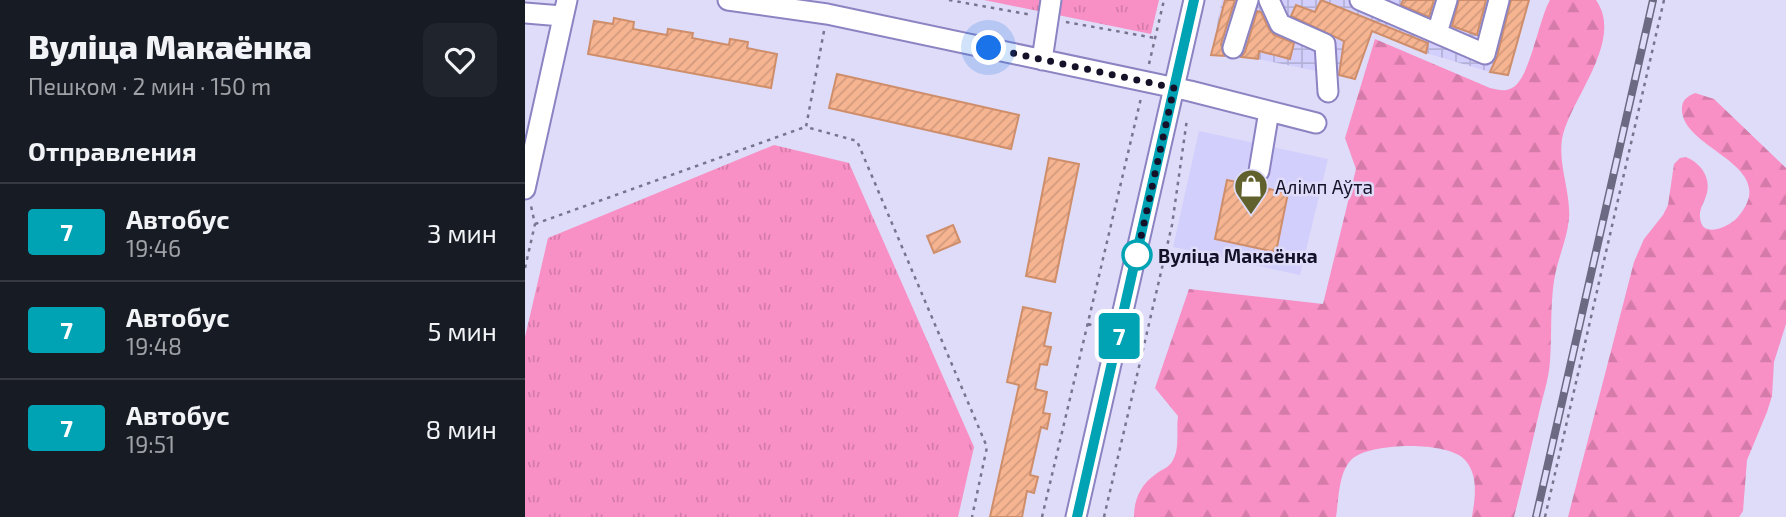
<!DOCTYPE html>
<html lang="ru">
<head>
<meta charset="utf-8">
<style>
	body { margin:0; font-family:"Exo 2",sans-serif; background:#20242c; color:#f1f3f6; height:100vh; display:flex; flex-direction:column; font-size:26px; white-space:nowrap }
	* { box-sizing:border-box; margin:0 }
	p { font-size:23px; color:#9ea1a6 }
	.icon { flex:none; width:38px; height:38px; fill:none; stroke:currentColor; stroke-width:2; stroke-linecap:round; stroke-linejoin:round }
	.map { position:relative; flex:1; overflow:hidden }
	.panel { display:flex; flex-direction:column; background:#171b24; width:525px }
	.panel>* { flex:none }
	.badge { padding:0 14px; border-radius:5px; font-size:24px; line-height:46px }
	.you { position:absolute; width:35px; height:35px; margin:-18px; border:5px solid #fff; border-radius:50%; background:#1a73e8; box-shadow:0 0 0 10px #1a73e833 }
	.map>.badge { position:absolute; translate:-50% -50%; box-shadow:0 0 0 4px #fff }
	h2 { padding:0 28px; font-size:26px; line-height:63px }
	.round { display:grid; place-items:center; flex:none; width:74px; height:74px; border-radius:14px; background:#20242c }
	.overview { display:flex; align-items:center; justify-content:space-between; height:119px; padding:0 28px }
	h1 { font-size:33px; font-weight:800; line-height:52px }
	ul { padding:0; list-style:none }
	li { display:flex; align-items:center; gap:21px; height:98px; padding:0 28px; border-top:2px solid #363941 }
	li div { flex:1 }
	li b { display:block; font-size:26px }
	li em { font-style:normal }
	li .badge { min-width:77px; font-weight:700; text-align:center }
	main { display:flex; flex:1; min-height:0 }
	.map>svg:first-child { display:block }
</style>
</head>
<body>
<main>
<section class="panel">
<div class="overview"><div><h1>Вуліца Макаёнка</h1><p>Пешком · 2 мин · 150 m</p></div><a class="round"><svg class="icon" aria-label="heart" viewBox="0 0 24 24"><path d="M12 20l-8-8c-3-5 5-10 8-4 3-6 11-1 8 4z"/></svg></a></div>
<h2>Отправления</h2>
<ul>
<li><span class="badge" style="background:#00a3b4;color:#fff">7</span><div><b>Автобус</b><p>19:46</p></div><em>3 мин</em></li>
<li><span class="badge" style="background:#00a3b4;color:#fff">7</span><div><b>Автобус</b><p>19:48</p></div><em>5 мин</em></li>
<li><span class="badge" style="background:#00a3b4;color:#fff">7</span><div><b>Автобус</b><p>19:51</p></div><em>8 мин</em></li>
</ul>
</section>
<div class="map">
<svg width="1261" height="517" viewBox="0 0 1261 517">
	<defs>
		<pattern id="industrial-grid" width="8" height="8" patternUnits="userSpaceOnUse" patternTransform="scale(1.75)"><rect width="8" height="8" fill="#d3cffc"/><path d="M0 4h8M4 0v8" fill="none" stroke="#b4b1d8"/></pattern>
		<pattern id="grass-tufts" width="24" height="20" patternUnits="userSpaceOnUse" patternTransform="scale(1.75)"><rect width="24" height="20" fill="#f890c5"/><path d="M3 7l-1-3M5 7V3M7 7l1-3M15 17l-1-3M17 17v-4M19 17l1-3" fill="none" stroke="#d47ba9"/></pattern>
		<pattern id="forest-firs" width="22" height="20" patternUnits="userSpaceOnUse" patternTransform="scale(1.75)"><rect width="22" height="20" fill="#f890c5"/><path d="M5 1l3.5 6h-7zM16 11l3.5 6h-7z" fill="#d47ba9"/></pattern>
		<pattern id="building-hatch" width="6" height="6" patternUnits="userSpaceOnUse" patternTransform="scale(1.75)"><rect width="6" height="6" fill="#f6b491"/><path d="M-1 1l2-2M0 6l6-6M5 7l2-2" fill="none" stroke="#d29a7d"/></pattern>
	</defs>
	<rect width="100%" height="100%" fill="#dedcf8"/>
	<path fill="#d3cffc" d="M674,131l129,28 -28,116 -127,-28z"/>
	<path fill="url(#industrial-grid)" d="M697,0h307l-21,75 -18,-3 -64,-19 -54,-22 -17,48 -97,-20 -47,-4z"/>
	<path fill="url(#grass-tufts)" d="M459,0h175l-8,34z
		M249,145l75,18 125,284 -16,70h-433v-180l23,-99z"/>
	<path fill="url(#forest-firs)" d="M1025,0h46c29,41 -27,100 -34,139 -4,27 9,53 7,80 -2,21 -12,41 -15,62 -4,27 -2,53 -4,80 -1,17 -7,35 -11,52 -8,35 -16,69 -25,104h-42c3,-19 7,-41 -7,-57 -17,-19 -96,-18 -114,0 -13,14 -12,39 -15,57h-202c0,-18 7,-33 22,-43 6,-5 13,-6 17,-14 7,-12 3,-30 5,-44l-23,-28 34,-99 134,15 33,-135 -11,-31 30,-99 115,49c8,2 15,4 22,0 18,-9 26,-67 38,-88z
		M1170,93l19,6 72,69v156l-12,38 -2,34 -5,16 -20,48 -4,51 -4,6h-171l66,-255 10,-23 19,-24 5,-10 6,-41 6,-6 6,-1c16,7 26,22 20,39 -2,7 -7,13 -6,21 1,22 27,11 37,1 48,-54 -59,-68 -55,-111 1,-8 6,-11 13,-14z"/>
	<path fill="url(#building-hatch)" stroke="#cf8e6b" stroke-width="2" d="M700,0h10l-14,44 3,12 -13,-1z
		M796,0l107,43 -2,10 -54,-22 -17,48 -16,-4 5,-34 -53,-25 5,-11 19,7z
		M878,0h31l-5,17 -28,-12z
		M934,0h27l-9,35 -25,-9z
		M986,0h18l-21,75 -18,-3 7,-15z
		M732,11l4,1 8,17 5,6 20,8 -4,16 -31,-8 -1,8 -17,-2 4,-5z
		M89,18l20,4 -1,7 34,6 1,-6 25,4 -1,5 37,7 1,-6 18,3 -1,6 30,6 -6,34 -183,-34 6,-33 19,3z
		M312,74l182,41 -8,34 -182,-41z
		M524,158l30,6 -24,118 -29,-6z
		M702,180l61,13 -12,59 -61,-13z
		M428,225l7,17 -26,11 -7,-17z
		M498,307l28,6 -7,33 7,1 -4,18 -7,-1 -5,25 12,3 -4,21 7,1 -3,15 -6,-2 -11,48 8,2 -4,16 -7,-2 -5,26h-32l29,-132 -12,-3z"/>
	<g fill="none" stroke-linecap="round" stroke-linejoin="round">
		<g stroke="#8b83c2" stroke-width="23">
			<path id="minor" d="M203,0l99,14 363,77 126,32
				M744,0l11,24 45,20 3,48
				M835,0l125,54 14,-54
				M0,13l37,3
				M912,33l10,-33
				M708,48l15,-48
				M517,60l9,-60
				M734,171l10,-60
				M0,189l42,-189
				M551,517l118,-517"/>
		</g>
		<path stroke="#77748e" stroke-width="2.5" stroke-dasharray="3.5 5" stroke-linecap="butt" d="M424,0l83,15
			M541,22l89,16
			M299,31l-18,96 51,14 130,306 -15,70
			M624,64l15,-64
			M10,224l270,-97
			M0,268l10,-44 -4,-18
			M563,324l14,4
			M517,517l99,-419
			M579,517l68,-292 15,-106
			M1020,517l119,-517"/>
		<use href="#minor" stroke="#fff" stroke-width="19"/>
		<g stroke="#6c6983" stroke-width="8">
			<path id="rail" d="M1011,517l117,-517"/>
		</g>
		<use href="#rail" stroke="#dedcf8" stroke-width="5" stroke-dasharray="16" stroke-linecap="butt"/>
	</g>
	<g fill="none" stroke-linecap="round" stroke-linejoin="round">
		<g stroke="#fff" stroke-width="16">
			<path id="line" d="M552,517l117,-517"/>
		</g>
		<use href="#line" stroke="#00a3b4" stroke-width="10"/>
		<path stroke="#151129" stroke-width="7" stroke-dasharray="0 12.6" d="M464,48l185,40 -37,167"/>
	</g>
	<defs>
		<g id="shop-pin" transform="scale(1.75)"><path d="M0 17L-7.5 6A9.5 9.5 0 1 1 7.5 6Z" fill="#61612e" stroke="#dedcf8"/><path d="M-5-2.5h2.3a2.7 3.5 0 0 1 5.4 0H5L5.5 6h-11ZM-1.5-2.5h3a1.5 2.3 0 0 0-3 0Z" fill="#fff"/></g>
	</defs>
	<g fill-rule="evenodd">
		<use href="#shop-pin" x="726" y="186"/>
	</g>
	<circle fill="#fff" stroke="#00a3b4" stroke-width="3.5" cx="612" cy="255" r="14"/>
	<g text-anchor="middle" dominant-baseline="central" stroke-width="5" stroke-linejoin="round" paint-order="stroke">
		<g font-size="19" fill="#151129" stroke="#dedcf8" text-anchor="start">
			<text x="750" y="186">Алімп Аўта</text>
		</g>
		<g font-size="19" font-weight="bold" fill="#151129" stroke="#dedcf8" text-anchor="start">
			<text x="633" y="255">Вуліца Макаёнка</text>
		</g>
	</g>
</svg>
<div class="you" style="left:464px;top:48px"></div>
<b class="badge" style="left:594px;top:336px;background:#00a3b4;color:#fff">7</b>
</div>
</main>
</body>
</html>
